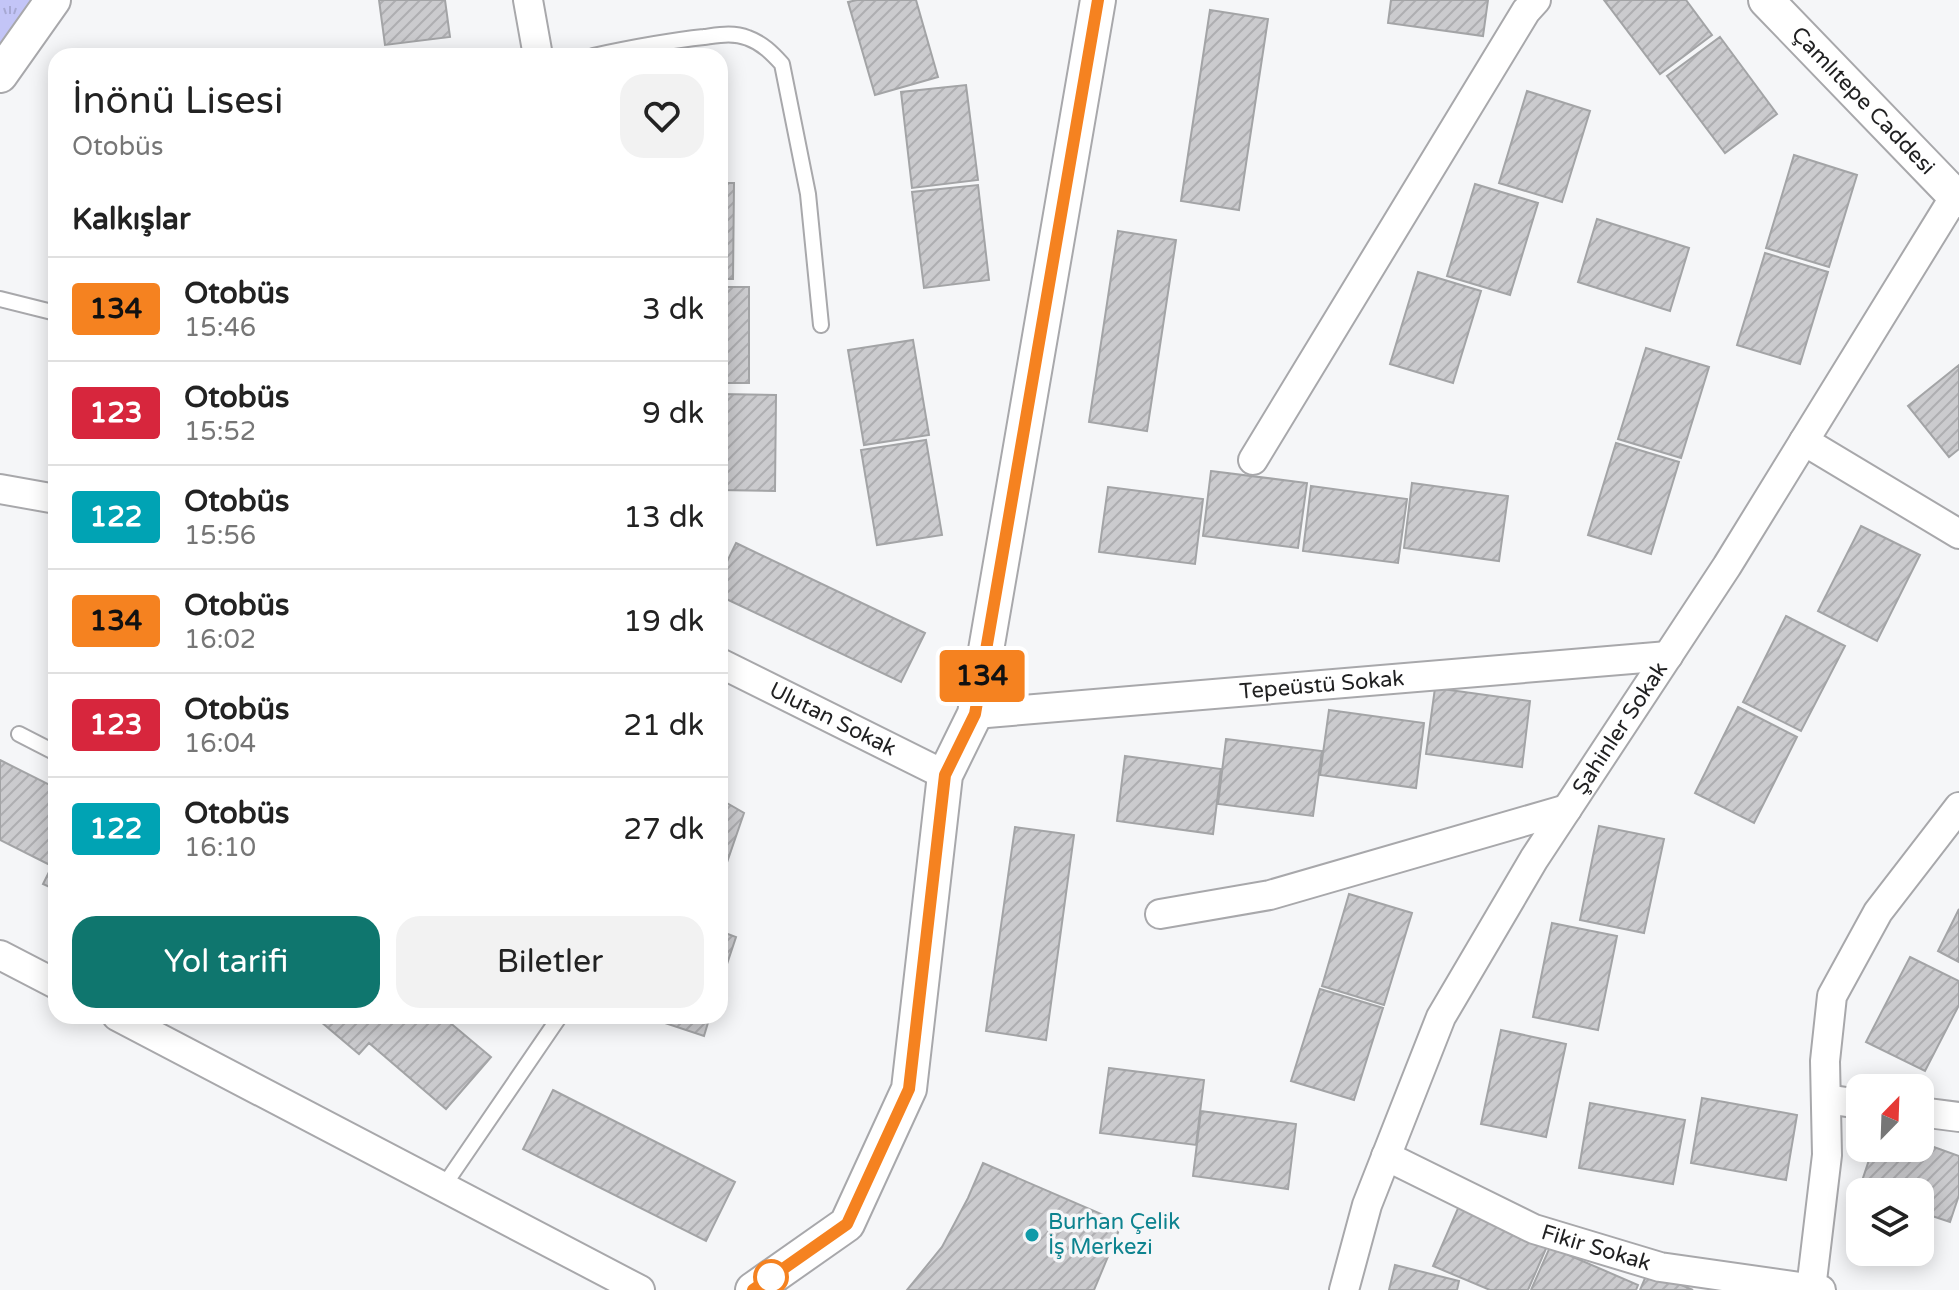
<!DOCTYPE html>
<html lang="tr">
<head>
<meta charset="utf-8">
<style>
	body { margin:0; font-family:"Varela Round",sans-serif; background:#f2f2f2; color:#222; height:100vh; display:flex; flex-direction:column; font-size:30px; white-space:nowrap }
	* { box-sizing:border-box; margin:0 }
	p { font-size:26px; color:#767676 }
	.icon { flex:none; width:44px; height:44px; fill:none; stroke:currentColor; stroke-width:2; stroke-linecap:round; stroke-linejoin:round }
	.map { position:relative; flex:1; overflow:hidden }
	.drawer { position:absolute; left:48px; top:48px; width:680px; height:976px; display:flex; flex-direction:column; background:#fff; border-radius:24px; box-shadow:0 4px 20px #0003 }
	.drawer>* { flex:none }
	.badge { padding:0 16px; border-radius:6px; font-size:28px; line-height:52px }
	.needle { width:52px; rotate:23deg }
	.tools { position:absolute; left:1846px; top:1074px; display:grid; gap:16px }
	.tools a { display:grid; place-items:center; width:88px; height:88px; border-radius:16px; background:#fff; box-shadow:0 4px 20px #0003; font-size:40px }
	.map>.badge { position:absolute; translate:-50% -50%; box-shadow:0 0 0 4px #fff }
	h2 { padding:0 24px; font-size:30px; line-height:72px }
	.round { display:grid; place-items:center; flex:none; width:84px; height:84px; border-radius:24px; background:#f2f2f2 }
	.headline { display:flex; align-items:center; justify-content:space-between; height:136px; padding:0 24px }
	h1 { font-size:38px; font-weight:600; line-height:60px }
	.cta { display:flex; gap:16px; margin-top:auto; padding:16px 24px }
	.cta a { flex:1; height:92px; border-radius:24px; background:#0f766e; color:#fff; font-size:32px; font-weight:600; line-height:92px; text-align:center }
	.cta a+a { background:#f2f2f2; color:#222 }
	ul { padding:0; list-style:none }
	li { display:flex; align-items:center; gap:24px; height:104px; padding:0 24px; border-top:2px solid #e0e0e0 }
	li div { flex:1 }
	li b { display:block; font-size:30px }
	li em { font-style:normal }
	li .badge { min-width:88px; font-weight:700; text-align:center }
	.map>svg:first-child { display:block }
</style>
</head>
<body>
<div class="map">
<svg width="1959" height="1290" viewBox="0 0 1959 1290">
	<defs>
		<pattern id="grass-tufts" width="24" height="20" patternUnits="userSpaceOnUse" patternTransform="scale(2)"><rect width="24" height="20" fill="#c3c5f7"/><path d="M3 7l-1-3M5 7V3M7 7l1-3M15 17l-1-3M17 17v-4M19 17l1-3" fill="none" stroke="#a7a9d3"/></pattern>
		<pattern id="building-hatch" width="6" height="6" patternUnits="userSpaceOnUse" patternTransform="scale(2)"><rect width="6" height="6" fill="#cbcbce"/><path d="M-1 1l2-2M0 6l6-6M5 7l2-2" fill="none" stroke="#aeaeb1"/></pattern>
	</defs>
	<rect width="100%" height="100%" fill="#f5f6f8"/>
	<path fill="url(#grass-tufts)" d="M0,0h53l-53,75z"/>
	<path fill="url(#building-hatch)" stroke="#a3a4a6" stroke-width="2" d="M379,0h66l5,37 -65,8z
		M857,0h59l22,77 -63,18 -27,-93z
		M1391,0h97l-5,36 -95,-13z
		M1604,0h82l26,35 -52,39z
		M1210,10l58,9 -29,191 -58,-9z
		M1720,37l57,77 -52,39 -58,-77z
		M966,85l12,95 -66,8 -11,-96z
		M1527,91l63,20 -28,91 -63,-19z
		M1794,155l63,20 -28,92 -63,-19z
		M720,183h14l-1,96h-13z
		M1475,184l63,19 -28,92 -63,-19z
		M978,185l11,95 -65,8 -12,-96z
		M1597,219l92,29 -19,63 -92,-29z
		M1118,231l58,9 -29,191 -58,-9z
		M1765,253l63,19 -28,92 -63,-19z
		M1418,272l63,19 -28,92 -63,-19z
		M720,287h29v96h-29z
		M913,340l16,95 -65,10 -16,-95z
		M1646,348l63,19 -28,91 -63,-19z
		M1959,365v84l-10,8 -41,-51z
		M720,394l56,1 -1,96 -55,-1z
		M926,440l16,95 -65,10 -16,-95z
		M1616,443l63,19 -28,92 -63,-19z
		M1211,471l96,12 -9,65 -95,-12z
		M1412,483l96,13 -9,65 -95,-13z
		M1311,486l96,13 -9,64 -95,-12z
		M1108,487l95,12 -8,65 -96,-12z
		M1861,526l59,29 -43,86 -59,-30z
		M736,543l189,90 -24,49 -181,-86v-20z
		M1786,616l59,30 -44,85 -58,-29z
		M1435,688l95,13 -8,66 -96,-13z
		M1738,707l59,30 -43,86 -59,-30z
		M1329,710l95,13 -8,65 -96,-13z
		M1226,739l96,12 -9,65 -95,-12z
		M1125,756l96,13 -8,65 -96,-13z
		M0,760l56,28v102l-13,-6 9,-18 -52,-26z
		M720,799l24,14 -20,58 -4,-2z
		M1599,826l65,13 -20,94 -64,-13z
		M1015,827l59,8 -28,205 -60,-9z
		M1349,894l63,19 -28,92 -62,-19z
		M1959,909v53l-21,-11z
		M1552,923l65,13 -19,94 -65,-13z
		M720,931l16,6 -16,48z
		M1910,957l49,24v24l-34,66 -59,-29z
		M1320,989l63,19 -29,92 -63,-19z
		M314,1016h128l49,41 -45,52 -77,-66 -10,11z
		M644,1016h66l-6,20z
		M1501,1030l65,14 -20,93 -65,-13z
		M1109,1068l95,12 -8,65 -96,-12z
		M553,1090l182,92 -29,59 -183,-92z
		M1702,1098l95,17 -11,65 -95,-17z
		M1590,1103l95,17 -12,64 -94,-16z
		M1201,1111l95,13 -8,65 -95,-13z
		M1920,1142l39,14v39l-9,27 -30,-10v-20h-56l-5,-2 14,-42h47z
		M983,1163l139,60 -28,67h-187l35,-43 26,-49z
		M1459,1206l89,38 -20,46h-38l-57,-24z
		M1550,1247l88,38 -2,5h-105z
		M1395,1265l64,16 -2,9h-68z
		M1648,1271l45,19h-53z"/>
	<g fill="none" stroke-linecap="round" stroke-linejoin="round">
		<g stroke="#a8a8ab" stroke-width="18">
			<path id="service" d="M593,56c37,-8 73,-15 111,-19 15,-2 29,-5 44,1 14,5 24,15 34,26l26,130 13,131
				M0,299l56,14
				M19,734l37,19
				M443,1187l117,-171"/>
		</g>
		<g stroke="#a8a8ab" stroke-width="32">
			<g id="minor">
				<path d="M528,0l10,56"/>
				<path d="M1804,441l155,93"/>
				<path d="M1253,460l273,-449 10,-11"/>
				<path d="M0,489l56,10"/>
				<path id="s1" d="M720,663l225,112"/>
				<path id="s2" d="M975,714l693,-58"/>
				<path d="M1160,914l110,-19 297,-86"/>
				<path d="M0,955l56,29"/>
				<path d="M117,1016l523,274"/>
				<path d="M1826,1099l34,5"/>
				<path d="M1920,1112l39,5"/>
				<path id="s3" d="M1386,1156l148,73 126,38 161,23"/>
				<path d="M1811,1289l16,-134 -2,-94 7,-65 46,-84 81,-105"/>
				<path id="s4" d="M1344,1290l23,-85 74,-188 93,-158 193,-293 228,-370"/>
			</g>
		</g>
		<g stroke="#a8a8ab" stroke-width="38">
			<g id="tertiary">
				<path id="s5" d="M1766,0l193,200"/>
				<path d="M0,75l53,-75"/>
				<path d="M753,1290l94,-66 62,-135 36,-314 30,-61 123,-714"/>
			</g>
		</g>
		<use href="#service" stroke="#fff" stroke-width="14"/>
		<use href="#minor" stroke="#fff" stroke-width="28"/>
		<use href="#tertiary" stroke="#fff" stroke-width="34"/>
	</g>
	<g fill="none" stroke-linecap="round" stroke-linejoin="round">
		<g stroke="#fff" stroke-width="18">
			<path id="line" d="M753,1290l94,-66 62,-135 36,-314 30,-61 123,-714"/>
		</g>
		<use href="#line" stroke="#f58220" stroke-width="12"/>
	</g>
	<circle fill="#0f9aa8" stroke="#f5f6f8" stroke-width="3" cx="1032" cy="1235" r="8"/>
	<circle fill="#fff" stroke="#f58220" stroke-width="4" cx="771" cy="1277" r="16"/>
	<g text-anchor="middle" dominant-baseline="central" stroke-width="7" stroke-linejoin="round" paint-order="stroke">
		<g font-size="22" fill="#212122" stroke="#f5f6f8">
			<text stroke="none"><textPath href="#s5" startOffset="140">Çamlıtepe Caddesi</textPath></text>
			<text stroke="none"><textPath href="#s2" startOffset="348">Tepeüstü Sokak</textPath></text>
			<text stroke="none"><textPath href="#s1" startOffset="126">Ulutan Sokak</textPath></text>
			<text stroke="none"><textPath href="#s4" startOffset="630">Şahinler Sokak</textPath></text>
			<text stroke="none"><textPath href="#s3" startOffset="230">Fikir Sokak</textPath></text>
		</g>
		<g font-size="22" fill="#0d838f" stroke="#f5f6f8" text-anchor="start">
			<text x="1048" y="1222">Burhan Çelik<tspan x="1048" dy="25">İş Merkezi</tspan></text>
		</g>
	</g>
</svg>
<div class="tools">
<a><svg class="needle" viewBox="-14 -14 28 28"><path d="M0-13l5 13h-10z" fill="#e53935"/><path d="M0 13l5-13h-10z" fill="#767676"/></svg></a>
<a><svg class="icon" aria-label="layers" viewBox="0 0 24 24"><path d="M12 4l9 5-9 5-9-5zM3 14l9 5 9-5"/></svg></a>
</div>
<b class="badge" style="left:982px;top:676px;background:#f58220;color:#111">134</b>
<section class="drawer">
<div class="headline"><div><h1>İnönü Lisesi</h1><p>Otobüs</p></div><a class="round"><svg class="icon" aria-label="heart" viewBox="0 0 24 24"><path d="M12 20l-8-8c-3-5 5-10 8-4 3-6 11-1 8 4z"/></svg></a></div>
<h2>Kalkışlar</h2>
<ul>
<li><span class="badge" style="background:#f58220;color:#111">134</span><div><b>Otobüs</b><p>15:46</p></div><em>3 dk</em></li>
<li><span class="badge" style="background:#d7263d;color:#fff">123</span><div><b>Otobüs</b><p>15:52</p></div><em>9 dk</em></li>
<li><span class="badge" style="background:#00a3b4;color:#fff">122</span><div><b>Otobüs</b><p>15:56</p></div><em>13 dk</em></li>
<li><span class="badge" style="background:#f58220;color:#111">134</span><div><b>Otobüs</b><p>16:02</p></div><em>19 dk</em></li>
<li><span class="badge" style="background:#d7263d;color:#fff">123</span><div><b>Otobüs</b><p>16:04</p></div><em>21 dk</em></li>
<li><span class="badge" style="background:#00a3b4;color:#fff">122</span><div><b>Otobüs</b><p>16:10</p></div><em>27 dk</em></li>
</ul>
<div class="cta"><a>Yol tarifi</a><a>Biletler</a></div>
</section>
</div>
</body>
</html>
